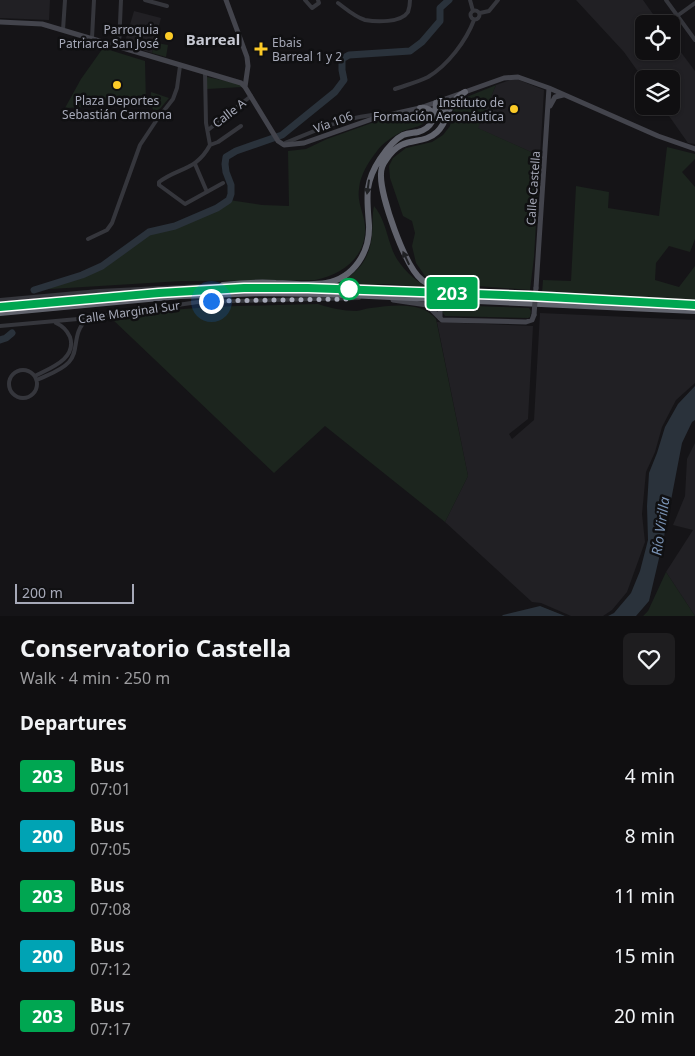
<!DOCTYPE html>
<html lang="en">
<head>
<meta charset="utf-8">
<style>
	body { margin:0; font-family:"Noto Sans",sans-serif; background:#1e1d1f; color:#f1f3f6; height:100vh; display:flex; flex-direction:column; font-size:19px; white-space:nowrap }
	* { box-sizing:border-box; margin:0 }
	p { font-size:16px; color:#9c9c9f }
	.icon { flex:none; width:28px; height:28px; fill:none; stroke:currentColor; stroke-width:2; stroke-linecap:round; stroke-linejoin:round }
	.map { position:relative; height:616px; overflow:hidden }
	.drawer { display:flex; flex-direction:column; background:#100f11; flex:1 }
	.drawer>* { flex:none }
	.badge { padding:0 10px; border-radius:4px; font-size:18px; line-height:32px }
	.tools { position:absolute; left:635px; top:15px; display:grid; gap:10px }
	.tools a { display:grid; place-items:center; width:45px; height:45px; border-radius:8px; background:#100f11; box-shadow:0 1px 4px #0004,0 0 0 1px #302f31; font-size:25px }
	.scale { position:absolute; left:15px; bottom:12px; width:119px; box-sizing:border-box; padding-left:5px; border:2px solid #a6a9b8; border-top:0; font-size:14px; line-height:18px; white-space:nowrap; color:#a6a9b8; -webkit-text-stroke:4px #101012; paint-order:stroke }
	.you { position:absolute; width:25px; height:25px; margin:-12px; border:4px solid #fff; border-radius:50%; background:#1a73e8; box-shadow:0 0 0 8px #1a73e833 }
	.map>.badge { position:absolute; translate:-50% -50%; box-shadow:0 0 0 2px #fff }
	h2 { padding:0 20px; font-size:19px; line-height:45px }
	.round { display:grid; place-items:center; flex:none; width:52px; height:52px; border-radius:8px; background:#1e1d1f }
	.overview { display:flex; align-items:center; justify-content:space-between; height:85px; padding:0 20px }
	h1 { font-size:24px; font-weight:700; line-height:38px }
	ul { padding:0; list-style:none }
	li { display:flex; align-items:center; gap:15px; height:60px; padding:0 20px }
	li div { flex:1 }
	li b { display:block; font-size:19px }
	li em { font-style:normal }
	li .badge { min-width:55px; font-weight:700; text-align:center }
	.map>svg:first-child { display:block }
</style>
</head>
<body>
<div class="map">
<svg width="695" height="616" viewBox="0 0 695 616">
	<rect width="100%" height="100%" fill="#151417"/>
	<path fill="#212024" d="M0,0h50l-1,20 -49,-2z
		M576,0h67l17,24h-16v27h27v-12l24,32v73l-7,-1 -26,-37h9v-27l-27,1 -20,-28z
		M134,11l27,7 -9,35 -28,-8z
		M513,79l6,1 25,10 -4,66 -63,-28 19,-43z
		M540,313l155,7v63l-19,17 -14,27 -7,25 -9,20 -4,42 3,28 -18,50 -15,18 -9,6h-32l-30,-13 -9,-1 -87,-80 23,-46 -31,-154 96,4 -5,93 -19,15 3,5 22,-19z
		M695,443v173l-29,-44 27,-42 -20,-5 12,-29 2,-37z"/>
	<path fill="#1c251e" d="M159,28l1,1 -3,14 11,2 -2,12 -14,-4z
		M103,48l42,13 1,43 -81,4 16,-29z
		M207,77l33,7 2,3 -35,2z
		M496,85l-18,43 62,28 -6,101 -4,33 -91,-7 -14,-7 -9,-13 -4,-17 3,-13 -3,-12 -9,-5 -13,-38 -1,-12 4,-8 13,-10 26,-6 11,-7 7,-9 4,-19 3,-6z
		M151,92l18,6 -15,18 -2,-11h-2z
		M421,112l7,2c0,14 -18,13 -27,18 -9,5 -18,11 -24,19 -8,10 -17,24 -18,38 -2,14 5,24 6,37 2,31 -23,49 -50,54l-133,1 -148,9 48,-15 20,-9 47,-34 26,-6 42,-18 12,-8 33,5 27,1 -1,-55 18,-2 21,-10 56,-20z
		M667,147l28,7v5l-13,13 13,15v52l-5,13 -21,-6 -13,17 -1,17 24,7 16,-21v34l-153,-7 1,-13 28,1 5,-95 33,6 -1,16 51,8z
		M374,206c10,12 12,26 17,40 5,17 21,33 36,41l-13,3 -13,-5 -17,-1 -22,3 -33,-1c26,-9 41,-24 43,-52 1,-10 0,-19 2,-28z
		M318,304c12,4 25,7 38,7 5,0 10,-3 15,-3 21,-3 51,-7 65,11l32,157 -23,46 -120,-96 -51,47 -163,-155c69,-12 137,-12 207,-14z
		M446,305l83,3 2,3 -1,6 -2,1 -83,-2 -3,-4v-6z
		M666,572l29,44h-52l5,-5z"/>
	<path fill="#2a323b" d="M695,386v34l-3,2 -10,21 -18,94 -15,64 -13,15h-28l6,-3 17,-20 9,-22 8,-31 -1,-34 2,-33 8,-20 8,-26 13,-23z
		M540,606l25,10h-63l1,-1z"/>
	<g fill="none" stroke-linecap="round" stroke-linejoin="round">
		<path stroke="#2a323b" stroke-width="7" d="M34,290l48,-15 20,-9 47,-34 26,-6 42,-18 12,-8 2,-6v-9l-5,-13 -1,-8 1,-7 10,-6 46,-16 53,-43 9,-12 -2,-10v-11l7,-4 61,-4 12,-9 18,-21v-13l9,-8
			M0,340l6,-2 6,-5"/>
		<path stroke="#35363c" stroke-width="4" d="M145,0l22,6
			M305,0l7,8 7,-5 -1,-3
			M470,0l3,11
			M666,0l29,40
			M338,3c8,6 17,14 27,17 11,2 36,3 43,-8 1,-3 2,-9 2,-12
			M470.5 15a4.5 4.5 0 1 1 9 0a4.5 4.5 0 1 1-9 0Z
			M480,13l9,-2 9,-11
			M677,16l18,-13
			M63,30l2,-30
			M92,38l2,-38
			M119,46l2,-46
			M205,73l1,50 4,22c-14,26 -31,22 -51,37v3l26,19 38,-21
			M395,89c11,-4 23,-7 33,-12 20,-12 38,-36 46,-57
			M208,130l43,-34
			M285,143c34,-14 61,-27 98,-29
			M210,145l8,-3 23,-16
			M195,164l12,28
			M88,239l19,-9 5,-7 28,-78 16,-24 17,-22 4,-11 3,-22
			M0,300l99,-9 124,-6
			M0,326l89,-8 109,-16 161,-4
			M9 384a14 14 0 1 1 28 0a14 14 0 1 1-28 0Z
			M35,376c15,-8 42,-17 35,-39 -3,-7 -7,-11 -14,-14
			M37,380c10,-5 24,-9 32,-18 11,-12 2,-28 18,-43"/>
		<path stroke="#43444c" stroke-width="5" d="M226,0l21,57 1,9 -3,21
			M0,22l42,2 199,59 4,4 33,54 6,4 20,-2 71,-25 45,-10 84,-30 14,-1 31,11 109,48 37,13
			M550,106l5,-9 8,-2
			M536,288l13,-200
			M393,300l34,5 15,15 84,2 6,-2 2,-5
			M440,318v-13l4,-3h6"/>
		<path stroke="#61636d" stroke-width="6" d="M465,92c-20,11 -14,27 -28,40 -16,15 -34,1 -51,28 -3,4 -5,9 -5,14 -1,22 24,93 41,106 13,10 32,9 48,10
			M438,102l4,5 3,9
			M420,108c8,-1 13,3 14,10
			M223,285c18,-2 36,-3 53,-2 16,0 34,3 50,0 28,-5 44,-31 43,-58 -2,-27 -5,-42 11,-66 6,-9 13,-19 23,-24 5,-2 10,-2 15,-3 15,-4 17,-15 18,-29
			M0,307l175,-15 70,-4h63l221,8 166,9
			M0,313l180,-17 84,-3 62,1 369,17"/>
		<path stroke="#43444c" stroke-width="5" d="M534,315l2,-27"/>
	</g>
	<defs><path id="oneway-solid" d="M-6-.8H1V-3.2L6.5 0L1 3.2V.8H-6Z" transform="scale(1.25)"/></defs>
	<g fill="#202124">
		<use href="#oneway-solid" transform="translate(368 187) rotate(98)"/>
		<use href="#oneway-solid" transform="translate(406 258) rotate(-115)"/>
	</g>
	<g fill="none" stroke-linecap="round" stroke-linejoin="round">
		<g stroke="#fff" stroke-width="11">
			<path id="line" d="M0,307l159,-14 85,-5h64l221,8 166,9"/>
		</g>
		<use href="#line" stroke="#00a651" stroke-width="8"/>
		<path stroke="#a6a9b8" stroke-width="5" stroke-dasharray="0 9" d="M211,301l136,-2 2,-10"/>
	</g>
	<g fill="#fccb27" stroke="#101012" stroke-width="2">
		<circle cx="169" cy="36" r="5"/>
		<path d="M258.5 41.5h5v5h5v5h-5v5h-5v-5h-5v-5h5z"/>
		<circle cx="117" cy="85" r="5"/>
		<circle cx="514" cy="109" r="5"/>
	</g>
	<circle fill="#fff" stroke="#00a651" stroke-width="2.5" cx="349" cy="289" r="10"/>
	<g text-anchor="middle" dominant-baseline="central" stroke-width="5" stroke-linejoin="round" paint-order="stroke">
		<g font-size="12" fill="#a6a9b8" stroke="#101012" text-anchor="end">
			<text x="159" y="29">Parroquia<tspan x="159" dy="14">Patriarca San José</tspan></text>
			<text x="272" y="42" text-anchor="start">Ebais<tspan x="272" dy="14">Barreal 1 y 2</tspan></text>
			<text x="117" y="100" text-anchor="middle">Plaza Deportes<tspan x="117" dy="14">Sebastián Carmona</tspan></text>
			<text x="504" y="102">Instituto de<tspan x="504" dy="14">Formación Aeronáutica</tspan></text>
		</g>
		<g font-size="12" fill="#a6a9b8" stroke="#101012">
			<text transform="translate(229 113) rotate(-38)">Calle A</text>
			<text transform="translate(333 122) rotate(-20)">Vía 106</text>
			<text transform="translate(533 188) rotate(-86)">Calle Castella</text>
			<text transform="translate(129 312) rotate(-8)">Calle Marginal Sur</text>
		</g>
		<g font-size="14" font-style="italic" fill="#7a93b5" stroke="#101012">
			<text transform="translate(660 526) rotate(-82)">Río Virilla</text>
		</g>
		<g font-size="15" font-weight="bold" fill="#c7c9d3" stroke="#101012">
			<text x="213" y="39">Barreal</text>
		</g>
	</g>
</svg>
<div class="tools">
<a><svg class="icon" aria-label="locate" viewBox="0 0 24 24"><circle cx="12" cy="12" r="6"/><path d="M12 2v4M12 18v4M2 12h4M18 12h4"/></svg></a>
<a><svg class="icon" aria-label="layers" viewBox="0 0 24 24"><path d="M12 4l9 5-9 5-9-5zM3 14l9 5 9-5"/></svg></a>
</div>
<div class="scale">200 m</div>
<div class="you" style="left:211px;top:301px"></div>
<b class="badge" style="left:452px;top:293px;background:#00a651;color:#fff">203</b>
</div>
<section class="drawer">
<div class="overview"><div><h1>Conservatorio Castella</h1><p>Walk · 4 min · 250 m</p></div><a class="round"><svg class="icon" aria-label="heart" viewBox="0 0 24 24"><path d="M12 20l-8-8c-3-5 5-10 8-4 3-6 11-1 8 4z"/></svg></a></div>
<h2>Departures</h2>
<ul>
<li><span class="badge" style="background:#00a651;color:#fff">203</span><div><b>Bus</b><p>07:01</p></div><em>4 min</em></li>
<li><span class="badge" style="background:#00a3b4;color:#fff">200</span><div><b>Bus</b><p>07:05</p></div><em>8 min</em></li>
<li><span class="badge" style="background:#00a651;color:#fff">203</span><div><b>Bus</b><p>07:08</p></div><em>11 min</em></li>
<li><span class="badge" style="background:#00a3b4;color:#fff">200</span><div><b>Bus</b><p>07:12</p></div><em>15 min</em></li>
<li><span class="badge" style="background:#00a651;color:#fff">203</span><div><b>Bus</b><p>07:17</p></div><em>20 min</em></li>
</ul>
</section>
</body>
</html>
